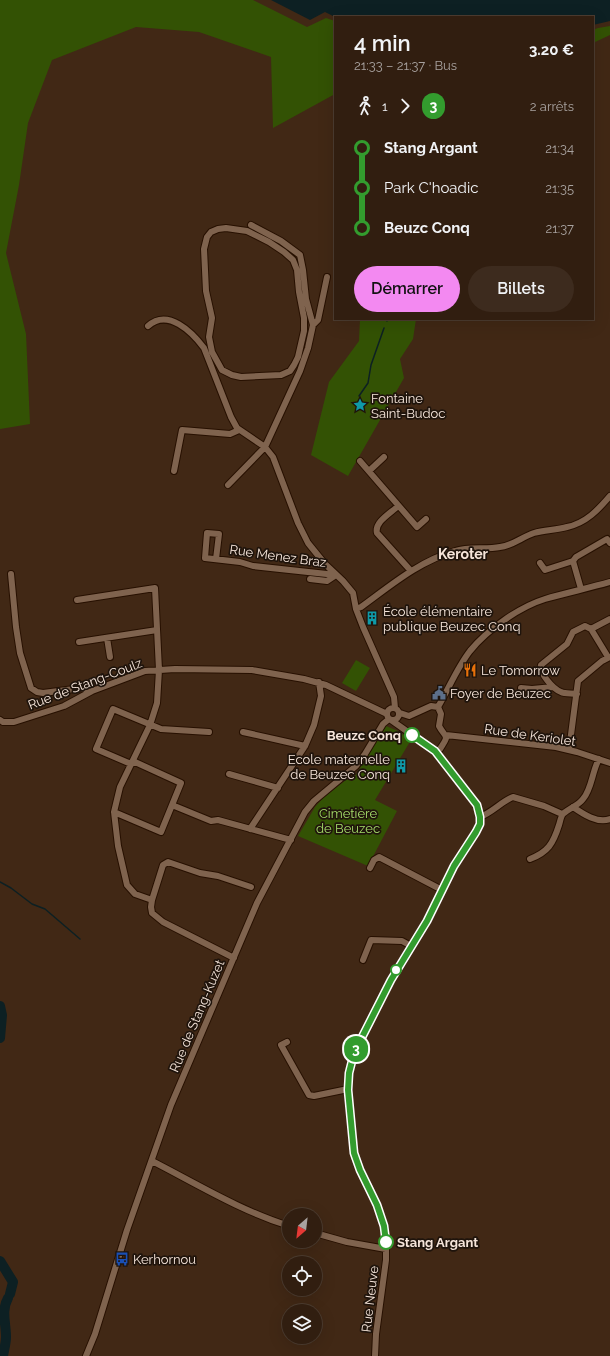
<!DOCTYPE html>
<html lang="fr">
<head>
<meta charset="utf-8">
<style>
	body { margin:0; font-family:Raleway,sans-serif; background:#3d2b1e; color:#f1f3f6; height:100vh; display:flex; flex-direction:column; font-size:15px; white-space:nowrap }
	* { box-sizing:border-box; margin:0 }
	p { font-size:13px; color:#a8a29f }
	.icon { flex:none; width:22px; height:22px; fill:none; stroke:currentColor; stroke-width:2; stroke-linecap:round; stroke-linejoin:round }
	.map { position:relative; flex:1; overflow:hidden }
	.drawer { position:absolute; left:334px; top:16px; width:260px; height:304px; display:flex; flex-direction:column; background:#311e10; border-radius:0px; box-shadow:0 4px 16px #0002,0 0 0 1px #4c3c30 }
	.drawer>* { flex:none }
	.badge { padding:0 8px; border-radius:13px; font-size:14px; line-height:26px }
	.needle { width:26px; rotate:208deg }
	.fabs { position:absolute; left:282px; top:1208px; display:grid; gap:8px }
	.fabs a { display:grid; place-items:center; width:40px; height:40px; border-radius:50%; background:#311e10; box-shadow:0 4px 16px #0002,0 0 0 1px #4c3c30; font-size:20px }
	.map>.badge { position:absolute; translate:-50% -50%; box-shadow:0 0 0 2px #fff }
	.legs { display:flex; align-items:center; gap:6px; height:44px; padding:0 20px; font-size:13px }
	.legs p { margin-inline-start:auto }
	.headline { display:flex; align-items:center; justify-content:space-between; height:68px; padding:0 20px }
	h1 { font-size:22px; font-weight:600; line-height:30px }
	.primary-button { display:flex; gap:8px; margin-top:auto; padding:8px 20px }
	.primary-button a { flex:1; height:46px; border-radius:24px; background:#f389f1; color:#111; font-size:16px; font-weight:600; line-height:46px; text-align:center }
	.primary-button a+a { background:#3d2b1e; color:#f1f3f6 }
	ul { padding:0 20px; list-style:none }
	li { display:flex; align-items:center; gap:14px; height:40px; font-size:15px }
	li i { display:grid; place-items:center; width:6px; height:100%; margin:0 5px; background:currentColor }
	li i::after { content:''; width:10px; height:10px; margin:-5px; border:3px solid; border-radius:50%; background:#311e10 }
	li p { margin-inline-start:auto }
	li:first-child i { background:linear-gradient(#0000 50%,currentColor 0) }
	li:last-child i { background:linear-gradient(currentColor 50%,#0000 0) }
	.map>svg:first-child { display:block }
</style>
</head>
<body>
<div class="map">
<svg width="610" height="1356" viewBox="0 0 610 1356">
	<rect width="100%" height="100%" fill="#412815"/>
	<path fill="#335204" d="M0,0h253l54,27 19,-9 9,3v73l-62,34 -2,-71 -72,-25 -63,-5 -84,33 -24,63 -9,62 -13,68 20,81 4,90 -30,5z
		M610,26v9l-17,8v-13l5,-2z
		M360,319h56l-3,20 -13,20 4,19 -56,98 -37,-21 18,-73 30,-41z
		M356,660l14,8 -14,23 -14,-8z
		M386,726l12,5 13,9 -36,60 22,11 -29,55 -70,-30 17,-29 8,-9 24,-19 5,2z"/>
	<path fill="#0d2023" d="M271,0h339v21l-17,4v-8h-258l-10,-5 -15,8z"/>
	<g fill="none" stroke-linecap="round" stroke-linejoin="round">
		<path stroke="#0d2023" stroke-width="1.5" d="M387,321l1,-2
			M359,396l9,-13 3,-18 13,-37
			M0,882l11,6 21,16 13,5 35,30"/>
		<path stroke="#0d2023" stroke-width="10" d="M0,1006l2,9 -2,23
			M0,1261l13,21 -3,12
			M3,1356c1,-6 3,-13 3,-19 0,-14 -5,-26 2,-39"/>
		<g stroke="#271000" stroke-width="8">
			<path id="street" d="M226,228l21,3 22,11 15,10 9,8 4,10 2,22 5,26v13l-6,26 -4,8 -4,6 -9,4 -40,2 -9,-2 -10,-5 -10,-18 -3,-15 3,-19 -6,-27 -2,-42 3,-12 4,-5 7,-3z
				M313,325l5,-5 9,-43
				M148,326c20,-18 44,6 56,22l27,69 6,11 28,19 8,10 25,66 10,20 17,21 18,17 10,12 3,16 7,18 31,70 1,11
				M360,461l57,66 9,-8
				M174,471l8,-41 48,4 9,-4
				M369,471l15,-14
				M228,485l37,-38 35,-76 8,-23 5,-23 -7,-26 -3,-29 -3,-15 -19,-14 -30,-16
				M398,506c-7,7 -24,16 -21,27l34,38
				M216,559l3,-25 -12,-1 -2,25 35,4 13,4 83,9
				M573,561l8,28
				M540,563l5,7 28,-9 3,-4 31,-18 3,4
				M11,574l5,53 4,26 11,35 6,4 6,1 39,-5 10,3
				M310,579l17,2 9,-6
				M77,600l78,-12 4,82 -2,33 -7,22 -30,62 -6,25 4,34 9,39 8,9 17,6
				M356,609l5,-2c29,-21 58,-46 94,-56 15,-5 30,-1 45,-4 12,-1 22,-10 34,-14 10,-3 22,-3 33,-6 19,-4 31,-17 43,-31
				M591,629l19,-10
				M107,638l3,19
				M79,642l78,-12
				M521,688l11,1 21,-2
				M577,694c-5,-1 -12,0 -16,-2 -8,-3 -22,-19 -20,-27l26,-21 6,-12 12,-6 6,3 17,28
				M438,707c11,-19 19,-39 32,-56 17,-21 49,-44 75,-52 21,-6 44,-11 65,-17
				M387 714a6 6 0 1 1 12 0a6 6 0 1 1-12 0Z
				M400,713l9,3 22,-10 7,1
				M0,720l3,2h11l50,-16 28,-15 53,-20 30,-2 77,1 52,9 22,6 61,29
				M243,732l62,14
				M446,735l110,12 21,5 33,11
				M569,750l9,-69 24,-20 8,-4
				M435,751l5,-2c10,-15 6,-10 -1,-23l2,-12 -3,-7
				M229,774l49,14
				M172,805l39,16 7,-1 73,20
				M573,807c10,7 25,17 37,12
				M114,812l47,20 20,-49 -46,-21 -4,2 -35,-15 17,-40 48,20 48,3
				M480,817c13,-5 22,-16 33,-20l31,9 18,8
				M250,829l55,-83 9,-21 7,-29 -2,-14
				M530,859c18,-7 23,-15 29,-34 1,-3 2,-9 4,-11 6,-6 15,-8 20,-15 9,-10 9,-28 16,-40
				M370,868l4,-8 5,-3 63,33
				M234,958l-71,-36 -11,-9 -1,-6 1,-7 11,-35 5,-3 32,11 18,3 33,11
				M363,960l8,-20 31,1 9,5
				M287,1042l-6,3 28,50 5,1 34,-7
				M152,1161c45,23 89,50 137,65
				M315,1233l32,9 39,7
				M86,1356l9,-22 32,-104 44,-125 86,-202 48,-91 9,-11 42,-35 9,-12 18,-30 6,-5
				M375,1356l1,-22 10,-74v-18l-2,-16 -7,-21 -17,-35 -6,-17 -6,-58 1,-22 5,-20 37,-73 36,-59 27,-55 22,-34 3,-8 1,-7 -3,-12 -42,-54 -44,-31"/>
		</g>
		<use href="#street" stroke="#7f634e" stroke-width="6"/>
	</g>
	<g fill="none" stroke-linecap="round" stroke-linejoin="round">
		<g stroke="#fff" stroke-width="9">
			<path id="line-1" d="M386,1242l-2,-16 -7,-21 -17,-35 -6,-17 -6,-63 1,-17 5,-20 37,-73 36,-59 27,-55 22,-34 4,-8v-7l-3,-12 -42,-54 -23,-16"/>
		</g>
		<use href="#line-1" stroke="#339c2e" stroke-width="6"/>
	</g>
	<defs>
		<g id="sight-bare" transform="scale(1.08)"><path d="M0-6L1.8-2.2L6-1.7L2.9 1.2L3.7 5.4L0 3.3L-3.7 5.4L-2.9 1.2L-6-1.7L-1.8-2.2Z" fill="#0f9aa8" stroke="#1f140c" stroke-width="2.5" paint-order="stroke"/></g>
		<g id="building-bare" transform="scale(1.08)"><path d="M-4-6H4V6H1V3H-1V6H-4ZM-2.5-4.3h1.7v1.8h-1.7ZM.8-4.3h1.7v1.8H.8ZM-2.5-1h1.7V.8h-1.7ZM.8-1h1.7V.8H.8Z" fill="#0f9aa8" stroke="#1f140c" stroke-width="2.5" paint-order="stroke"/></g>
		<g id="restaurant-bare" transform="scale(1.08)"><path d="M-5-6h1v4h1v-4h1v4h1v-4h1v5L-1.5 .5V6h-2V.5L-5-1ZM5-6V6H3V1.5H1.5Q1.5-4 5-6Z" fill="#e8710a" stroke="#1f140c" stroke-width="2.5" paint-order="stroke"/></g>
		<g id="civic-bare" transform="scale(1.08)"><path d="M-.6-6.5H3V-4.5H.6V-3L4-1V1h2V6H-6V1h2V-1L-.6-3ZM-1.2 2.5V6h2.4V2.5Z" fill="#5c6f8a" stroke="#1f140c" stroke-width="2.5" paint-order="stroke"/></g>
		<g id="bus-bare" transform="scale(1.08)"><path d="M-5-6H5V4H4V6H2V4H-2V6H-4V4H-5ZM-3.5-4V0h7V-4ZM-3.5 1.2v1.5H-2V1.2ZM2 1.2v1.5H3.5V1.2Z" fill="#1a4fb4" stroke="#1f140c" stroke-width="2.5" paint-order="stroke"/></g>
	</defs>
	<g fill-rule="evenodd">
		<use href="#sight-bare" x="360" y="405"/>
		<use href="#building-bare" x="372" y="618"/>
		<use href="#restaurant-bare" x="470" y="670"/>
		<use href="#civic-bare" x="439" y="693"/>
		<use href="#building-bare" x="401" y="766"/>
		<use href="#bus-bare" x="122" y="1259"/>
	</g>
	<g fill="#fff" stroke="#339c2e" stroke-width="2">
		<circle cx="412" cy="735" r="7"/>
		<circle cx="396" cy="970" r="5"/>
		<circle cx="386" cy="1242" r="7"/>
	</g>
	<g text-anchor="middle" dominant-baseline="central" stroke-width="3.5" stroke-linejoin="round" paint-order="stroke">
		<g font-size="13" fill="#f6e5da" stroke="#1f140c" text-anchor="start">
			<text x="371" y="398">Fontaine<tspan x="371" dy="15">Saint-Budoc</tspan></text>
			<text x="383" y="611">École élémentaire<tspan x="383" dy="15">publique Beuzec Conq</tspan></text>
			<text x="481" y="670">Le Tomorrow</text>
			<text x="450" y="693">Foyer de Beuzec</text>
			<text x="390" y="759" text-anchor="end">Ecole maternelle<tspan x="390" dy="15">de Beuzec Conq</tspan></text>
			<text x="133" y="1259">Kerhornou</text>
		</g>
		<g font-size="13" fill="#f6e5da" stroke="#1f140c">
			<text transform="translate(278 556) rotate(8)">Rue Menez Braz</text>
			<text transform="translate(85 684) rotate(-21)">Rue de Stang-Coulz</text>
			<text transform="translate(530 735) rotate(8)">Rue de Keriolet</text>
			<text transform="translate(197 1016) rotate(-67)">Rue de Stang-Kuzet</text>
			<text transform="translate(370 1299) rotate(-83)">Rue Neuve</text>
		</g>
		<g font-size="13" font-weight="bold" fill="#f6e5da" stroke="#1f140c" text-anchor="end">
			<text x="401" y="735">Beuzc Conq</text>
			<text x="397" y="1242" text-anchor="start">Stang Argant</text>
		</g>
		<g font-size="13" fill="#a5dd6a" stroke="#1f140c">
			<text x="348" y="813">Cimetière<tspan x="348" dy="15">de Beuzec</tspan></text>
		</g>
		<g font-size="14" font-weight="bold" fill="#f6e5da" stroke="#1f140c">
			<text x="463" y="554">Keroter</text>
		</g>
	</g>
</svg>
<div class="fabs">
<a><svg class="needle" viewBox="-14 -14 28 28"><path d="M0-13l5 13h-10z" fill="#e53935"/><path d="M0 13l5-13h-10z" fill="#a8a29f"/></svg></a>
<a><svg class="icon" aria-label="locate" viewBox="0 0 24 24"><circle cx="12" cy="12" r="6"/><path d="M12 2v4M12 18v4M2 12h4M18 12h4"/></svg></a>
<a><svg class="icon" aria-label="layers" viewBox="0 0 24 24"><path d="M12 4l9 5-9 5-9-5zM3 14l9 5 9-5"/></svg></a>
</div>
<b class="badge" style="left:356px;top:1049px;background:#339c2e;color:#fff">3</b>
<section class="drawer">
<div class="headline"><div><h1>4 min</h1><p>21:33 – 21:37 · Bus</p></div><b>3.20 €</b></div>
<div class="legs"><svg class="icon" aria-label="walk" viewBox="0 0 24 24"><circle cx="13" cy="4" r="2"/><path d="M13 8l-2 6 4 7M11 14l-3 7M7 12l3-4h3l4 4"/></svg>1<svg class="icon" aria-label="forward" viewBox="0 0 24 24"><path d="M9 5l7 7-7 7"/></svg><b class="badge" style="background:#339c2e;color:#fff">3</b><p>2 arrêts</p></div>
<ul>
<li><i style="color:#339c2e"></i><b>Stang Argant</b><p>21:34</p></li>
<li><i style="color:#339c2e"></i><span>Park C'hoadic</span><p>21:35</p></li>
<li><i style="color:#339c2e"></i><b>Beuzc Conq</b><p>21:37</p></li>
</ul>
<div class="primary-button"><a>Démarrer</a><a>Billets</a></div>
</section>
</div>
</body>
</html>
